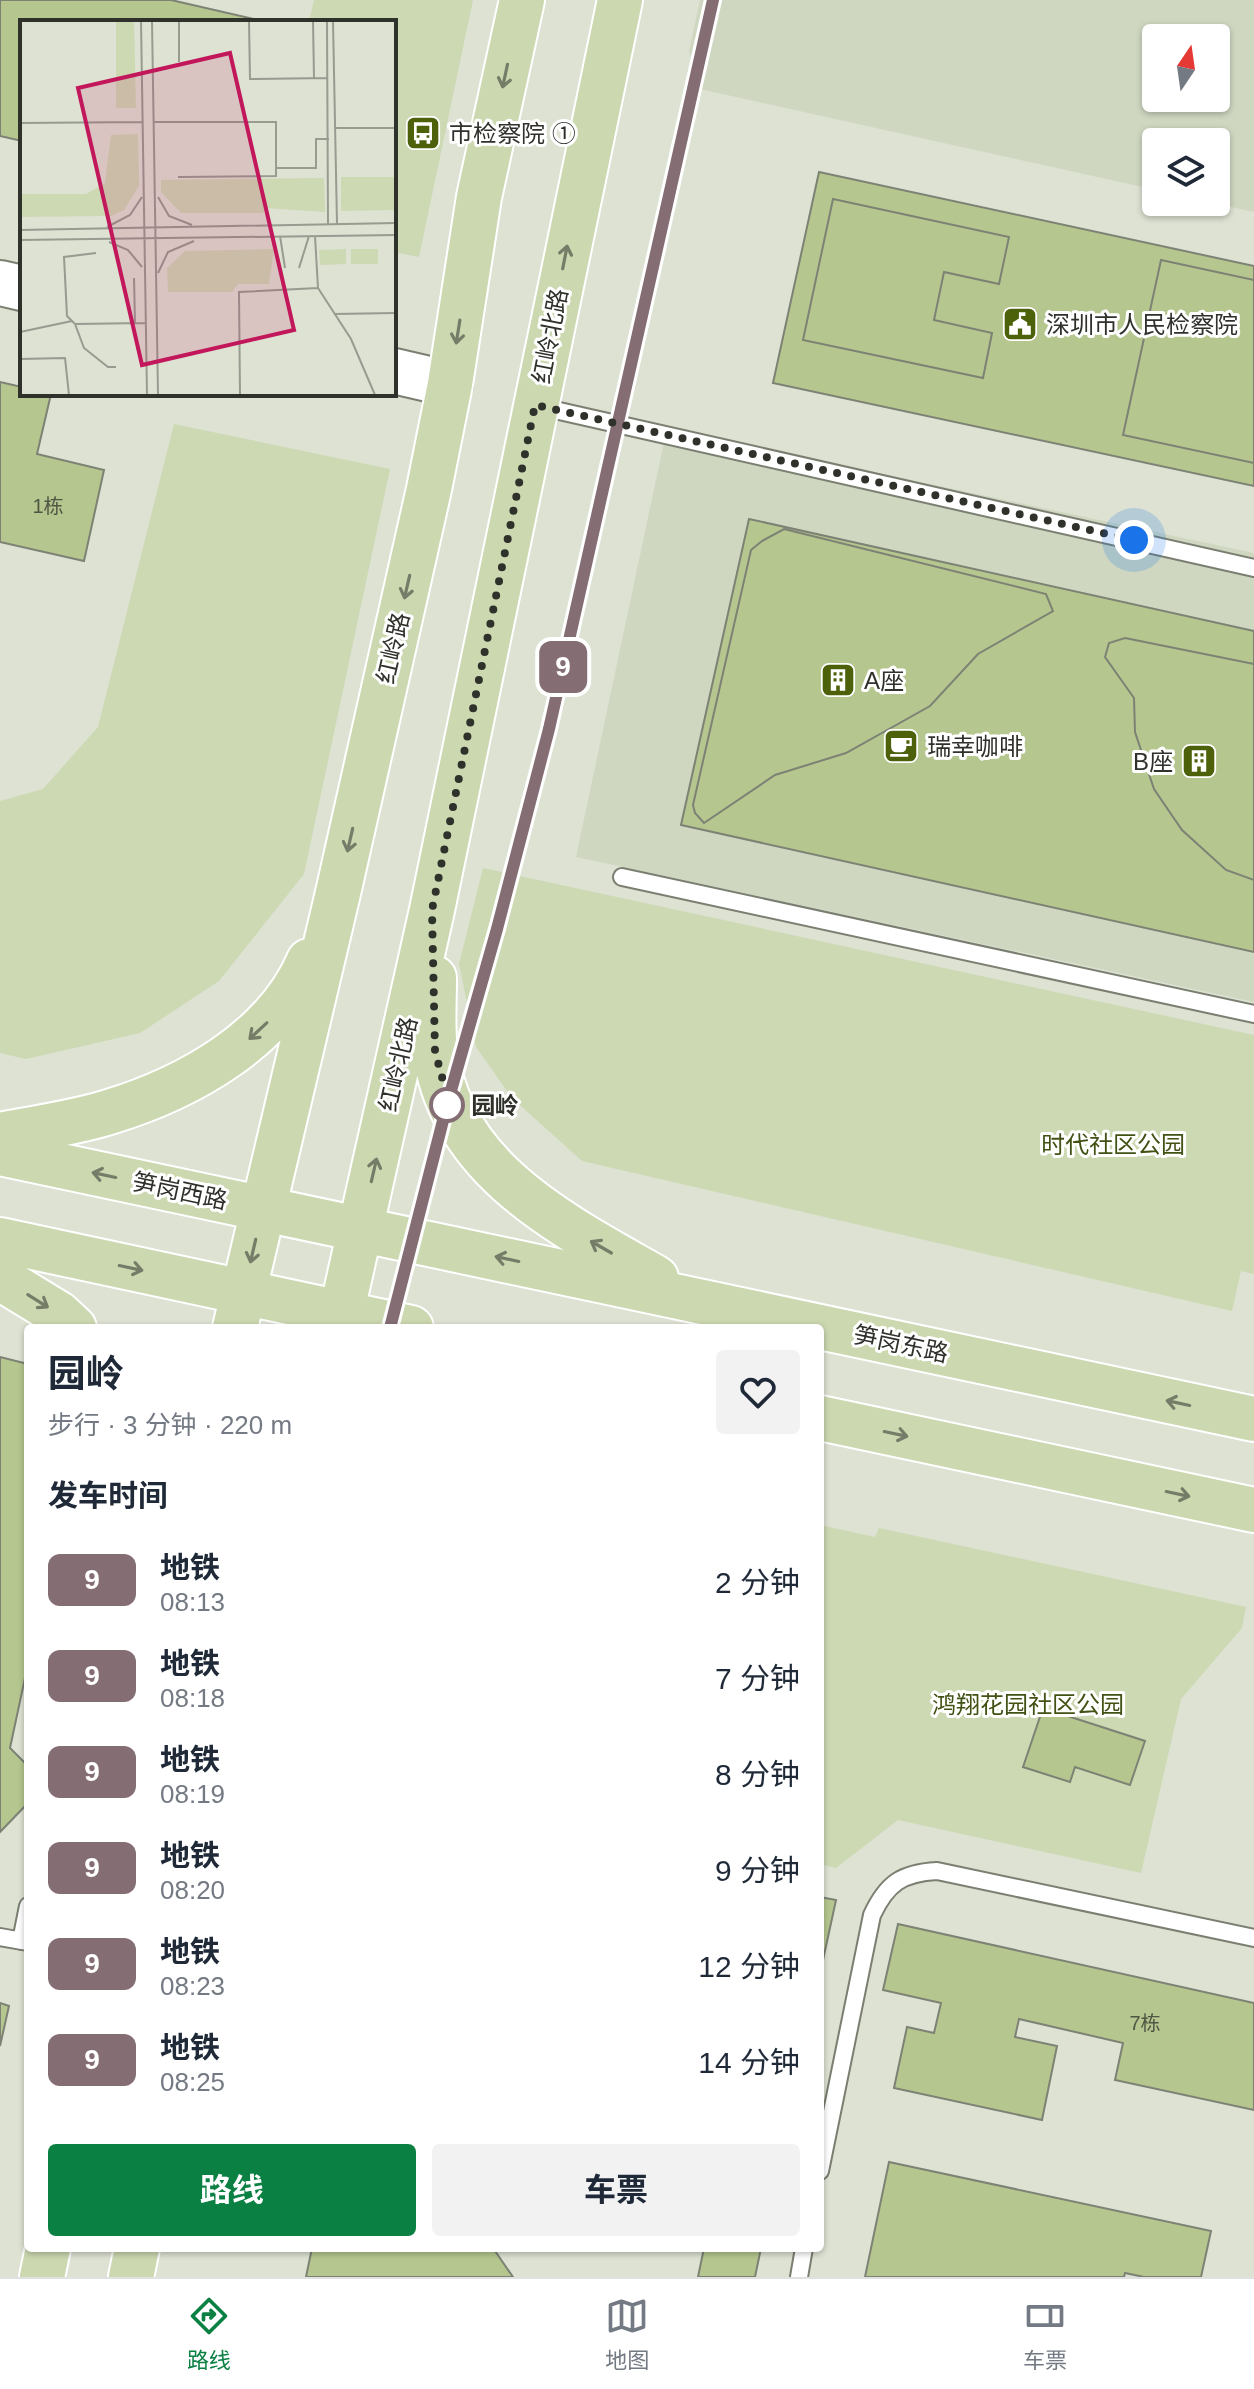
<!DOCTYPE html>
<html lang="zh">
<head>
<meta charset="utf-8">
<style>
	body { margin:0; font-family:Helvetica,"Noto Sans SC",sans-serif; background:#f2f2f3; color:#1f2937; height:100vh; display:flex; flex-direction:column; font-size:30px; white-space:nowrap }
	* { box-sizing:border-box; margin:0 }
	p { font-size:26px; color:#747a83 }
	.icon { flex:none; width:44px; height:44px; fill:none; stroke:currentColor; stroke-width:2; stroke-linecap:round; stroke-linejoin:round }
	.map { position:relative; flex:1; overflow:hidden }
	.panel { position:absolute; left:24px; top:1324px; width:800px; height:928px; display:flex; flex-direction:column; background:#fff; border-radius:8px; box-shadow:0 2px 6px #0004 }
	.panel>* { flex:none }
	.badge { padding:0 16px; border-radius:12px; font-size:28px; line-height:52px }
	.needle { width:52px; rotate:13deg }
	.buttons { position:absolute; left:1142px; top:24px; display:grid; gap:16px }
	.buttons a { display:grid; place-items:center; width:88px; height:88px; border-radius:8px; background:#fff; box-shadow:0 2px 6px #0004; font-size:40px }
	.you { position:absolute; width:40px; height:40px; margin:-20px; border:6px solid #fff; border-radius:50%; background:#1a73e8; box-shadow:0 0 0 12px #1a73e833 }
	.map>.badge { position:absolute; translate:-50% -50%; box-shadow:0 0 0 4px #fff }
	h2 { padding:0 24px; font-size:30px; line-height:72px }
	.round { display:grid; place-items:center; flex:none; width:84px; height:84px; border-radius:8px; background:#f2f2f3 }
	.summary { display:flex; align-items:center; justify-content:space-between; height:136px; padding:0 24px }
	h1 { font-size:38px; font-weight:700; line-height:60px }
	.action { display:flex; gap:16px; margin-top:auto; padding:16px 24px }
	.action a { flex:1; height:92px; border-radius:8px; background:#0b8043; color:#fff; font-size:32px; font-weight:700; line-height:92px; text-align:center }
	.action a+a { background:#f2f2f3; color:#1f2937 }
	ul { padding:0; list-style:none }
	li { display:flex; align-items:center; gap:24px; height:96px; padding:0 24px }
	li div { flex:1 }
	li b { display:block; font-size:30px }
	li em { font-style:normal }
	li .badge { min-width:88px; font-weight:700; text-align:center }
	.menu { display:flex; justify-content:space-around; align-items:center; height:112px; border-top:2px solid #e0e1e3; background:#fff; font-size:22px; color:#747a83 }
	.menu a { display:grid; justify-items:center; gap:4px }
	.menu .selected { color:#0b8043 }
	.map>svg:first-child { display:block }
</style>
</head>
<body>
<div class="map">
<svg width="1254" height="2277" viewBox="0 0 1254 2277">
	<rect width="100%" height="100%" fill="#dde2d3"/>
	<path fill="#cfd7c1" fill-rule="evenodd" d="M700,0h554v212l-46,-10h8v-60h-60v48l-456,-101 -11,-38zM1156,38h60v60h-60z
		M667,428l587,125v449l-678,-145z"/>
	<path fill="#ccd9b3" d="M314,0h159l-54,257 -25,-5v-230h-85z
		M174,424l216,45 -86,405 -85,107 -79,52 -114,26 -26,-6v-252l43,-12 55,-62z
		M483,868l771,167v239l-13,-3 -9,40 -650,-150 -70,-63 -36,-51 -17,-83z
		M820,1525l55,12 4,-9 367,79 -4,21 -61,71 -40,174 -243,-53 -62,48 -16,-4z"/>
	<path fill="#b5c78f" stroke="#7d8274" stroke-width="2" d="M0,0h171l96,22h-245v119l-22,-5z
		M819,172l435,94v220l-481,-103z
		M833,199l176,38 -10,47 -55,-12 -10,48 58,13 -9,45 -180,-38z
		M1161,260l93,20v183l-131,-28z
		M0,382l22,5v7h29l-14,60 67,16 -20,91 -84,-19z
		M749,519l505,112v321l-573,-127z
		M784,529l262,65 7,17 -75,43 -48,52 -84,47 -71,22 -71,48 -9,-10 -2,-8 58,-255 11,-9z
		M1125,638l129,26v216l-28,-10 -44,-40 -28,-41 -19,-57 -1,-34 -29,-41 4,-14z
		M0,1357l28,7v300l-18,84 18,18v37l-28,29z
		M1043,1708l102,33 -15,44 -55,-18 -5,15 -47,-15z
		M820,1897l16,3 -16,74z
		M898,1924l356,79v107l-139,-30 8,-37 -104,-24 -4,18 42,9 -15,74 -148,-32 13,-61 27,6 7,-30 -58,-13z
		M0,2003l9,3 -9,40z
		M889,2162l322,69 -10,46h-57l-19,-4 -1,4h-259z
		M312,2248h181l20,29h-207z
		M704,2248h57l-6,29h-57z"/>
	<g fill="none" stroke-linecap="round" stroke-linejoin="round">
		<g stroke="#7a7f71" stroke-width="20">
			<path id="lane" d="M537,406l717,162
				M622,877l632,137
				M0,1937l28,5
				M21,1941l7,-35
				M820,2171l52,-256c15,-32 30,-42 65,-44l317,67
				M799,2277l5,-29"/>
		</g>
		<g stroke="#7a7f71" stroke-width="48">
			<path id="secondary" d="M0,283l22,5
				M394,371l56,13"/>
		</g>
		<g stroke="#fff" stroke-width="48">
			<path id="primary" d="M434,978c0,24 -2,49 1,73 16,119 128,174 221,227
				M0,1135c36,-7 74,-12 109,-23 79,-24 166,-72 200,-151
				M0,1153l1254,266
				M0,1240l411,88
				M0,1278l59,36 15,14
				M235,1328l103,-435 91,-404 21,-105 29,-187 43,-197
				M338,1328l94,-418 188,-910
				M820,1418l434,92
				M42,2277l6,-29
				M131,2277l6,-29"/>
		</g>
		<use href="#lane" stroke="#fff" stroke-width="16"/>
		<use href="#secondary" stroke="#fff" stroke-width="44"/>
		<use href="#primary" stroke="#cbd8b0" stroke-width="44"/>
	</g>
	<defs><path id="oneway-shaft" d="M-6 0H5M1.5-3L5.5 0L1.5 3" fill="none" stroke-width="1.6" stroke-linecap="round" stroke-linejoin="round" transform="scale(2)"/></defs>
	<g stroke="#757c67">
		<use href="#oneway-shaft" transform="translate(505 76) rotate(102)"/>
		<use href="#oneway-shaft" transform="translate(565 257) rotate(-79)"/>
		<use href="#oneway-shaft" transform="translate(458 332) rotate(99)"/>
		<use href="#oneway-shaft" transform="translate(407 587) rotate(103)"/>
		<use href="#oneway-shaft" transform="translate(350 840) rotate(103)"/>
		<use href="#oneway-shaft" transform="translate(258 1031) rotate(137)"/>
		<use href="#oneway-shaft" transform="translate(374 1170) rotate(-77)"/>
		<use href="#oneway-shaft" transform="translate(104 1175) rotate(-168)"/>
		<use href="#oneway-shaft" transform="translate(601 1247) rotate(-150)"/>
		<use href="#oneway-shaft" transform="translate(253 1251) rotate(103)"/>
		<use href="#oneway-shaft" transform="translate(507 1259) rotate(-168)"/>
		<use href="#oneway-shaft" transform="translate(131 1268) rotate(12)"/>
		<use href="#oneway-shaft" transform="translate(38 1301) rotate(32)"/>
		<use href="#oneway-shaft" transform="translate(1178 1403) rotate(-168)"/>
		<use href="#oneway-shaft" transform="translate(896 1434) rotate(12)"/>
		<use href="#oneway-shaft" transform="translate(1178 1494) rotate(12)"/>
	</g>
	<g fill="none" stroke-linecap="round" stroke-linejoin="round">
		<g stroke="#fff" stroke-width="18">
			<path id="line" d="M390,1328l58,-227 49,-172 52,-200 164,-729"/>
		</g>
		<use href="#line" stroke="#846e74" stroke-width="12"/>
		<path stroke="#2f312b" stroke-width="8" stroke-dasharray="0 14.4" d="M447,1105l7,5 -8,-18 -11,-41 -3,-141 103,-505 599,135"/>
	</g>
	<defs>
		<g id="bus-square" transform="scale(1.8)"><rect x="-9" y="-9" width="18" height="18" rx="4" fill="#4c6109" stroke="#fff"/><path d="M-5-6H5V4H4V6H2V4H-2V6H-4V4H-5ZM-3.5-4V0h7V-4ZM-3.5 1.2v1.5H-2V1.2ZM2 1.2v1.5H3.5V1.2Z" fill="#fff"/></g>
		<g id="civic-square" transform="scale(1.8)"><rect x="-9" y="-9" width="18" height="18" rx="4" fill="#4c6109" stroke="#fff"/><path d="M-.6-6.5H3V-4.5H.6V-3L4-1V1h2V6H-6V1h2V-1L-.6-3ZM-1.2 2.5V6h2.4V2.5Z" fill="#fff"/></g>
		<g id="building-square" transform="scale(1.8)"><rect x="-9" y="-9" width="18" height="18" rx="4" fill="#4c6109" stroke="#fff"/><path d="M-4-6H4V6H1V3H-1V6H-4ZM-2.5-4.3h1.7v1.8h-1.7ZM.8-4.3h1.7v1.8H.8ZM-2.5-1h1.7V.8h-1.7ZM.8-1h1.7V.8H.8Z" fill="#fff"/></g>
		<g id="cafe-square" transform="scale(1.8)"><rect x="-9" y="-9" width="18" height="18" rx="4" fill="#4c6109" stroke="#fff"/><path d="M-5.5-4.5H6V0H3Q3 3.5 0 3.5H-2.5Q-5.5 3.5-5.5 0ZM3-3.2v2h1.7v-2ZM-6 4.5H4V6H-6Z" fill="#fff"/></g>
	</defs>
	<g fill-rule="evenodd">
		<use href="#bus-square" x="423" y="133"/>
		<use href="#civic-square" x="1020" y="324"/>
		<use href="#building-square" x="838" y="680"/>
		<use href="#cafe-square" x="901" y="746"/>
		<use href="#building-square" x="1199" y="761"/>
	</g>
	<circle fill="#fff" stroke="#846e74" stroke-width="4" cx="447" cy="1105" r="16"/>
	<g text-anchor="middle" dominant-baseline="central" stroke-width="6" stroke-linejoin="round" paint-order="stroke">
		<g font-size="20" fill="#505644">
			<text x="48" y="506">1栋</text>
			<text x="1145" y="2023">7栋</text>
		</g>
		<g font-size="24" fill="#2f312b" stroke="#fff" text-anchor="start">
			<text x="449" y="133">市检察院 ①</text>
			<text x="1046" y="324">深圳市人民检察院</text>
			<text x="864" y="680">A座</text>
			<text x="927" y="746">瑞幸咖啡</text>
			<text x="1173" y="761" text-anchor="end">B座</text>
		</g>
		<g font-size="24" fill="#2f312b" stroke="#fff">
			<text transform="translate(550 336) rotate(-79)">红岭北路</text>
			<text transform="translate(393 648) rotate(-77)">红岭路</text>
			<text transform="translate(398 1064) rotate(-77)">红岭北路</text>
			<text transform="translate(180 1191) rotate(12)">笋岗西路</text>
			<text transform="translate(901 1344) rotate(12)">笋岗东路</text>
		</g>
		<g font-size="24" font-weight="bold" fill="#2f312b" stroke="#fff" text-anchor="start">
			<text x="471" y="1105">园岭</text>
		</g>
		<g font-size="24" fill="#425215" stroke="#fff">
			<text x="1113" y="1144">时代社区公园</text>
			<text x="1028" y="1704">鸿翔花园社区公园</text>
		</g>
	</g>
	<g transform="translate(20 20)">
		<rect width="376" height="376" fill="#dde2d3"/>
		<path d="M96,1h18l2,87h-20zM118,114l1,52 -15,24 -13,6 -91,1v-23h66l19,-11 6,-48zM321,157h55v33l-55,1zM304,158l1,34 -60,-4 -1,5h-83l-20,-21v-12zM254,229l-5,35h-31l-6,8h-64l-1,-24 18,-17zM326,229v15l-26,1 -1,-15zM331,229h27v15h-27z" fill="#ccd9b3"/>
		<path fill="none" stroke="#979b90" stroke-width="2" d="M121,1l6,374M132,1l6,374M159,1v41M229,1l1,58 78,-1M293,1l1,57M307,1l1,203M313,1l4,203M134,102h122v54l-98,1M0,103l123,-1M314,108h62M256,148h40v-29h13M138,177l11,19 23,9M87,207l23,-12 12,-18M0,210l376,-7M260,216l5,32M295,216l3,52 33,51 24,56M0,220l376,-5M89,222l19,8 14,17M76,233l-32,4 3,59 8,8 70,-1M279,248l10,-32M138,253l10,-21 26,-11M114,258l1,45M314,294l62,-1M55,304l9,24 24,19h8M0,312l52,-11M0,339l45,-1 4,37M220,375l-1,-103 79,-4"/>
		<path fill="#c2185b" fill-opacity="0.15" stroke="#c2185b" stroke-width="4" d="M210,33l64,277 -152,35 -64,-277z"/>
		<rect width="376" height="376" fill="none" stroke="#2f312b" stroke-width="4"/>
	</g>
</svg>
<div class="buttons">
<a><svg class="needle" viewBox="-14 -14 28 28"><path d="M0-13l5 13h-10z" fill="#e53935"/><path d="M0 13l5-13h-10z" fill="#747a83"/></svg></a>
<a><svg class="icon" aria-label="layers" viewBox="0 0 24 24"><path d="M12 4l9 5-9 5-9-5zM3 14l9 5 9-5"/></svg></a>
</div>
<div class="you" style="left:1134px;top:540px"></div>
<b class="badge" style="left:563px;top:667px;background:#846e74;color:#fff">9</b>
<section class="panel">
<div class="summary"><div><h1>园岭</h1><p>步行 · 3 分钟 · 220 m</p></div><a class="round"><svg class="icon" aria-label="heart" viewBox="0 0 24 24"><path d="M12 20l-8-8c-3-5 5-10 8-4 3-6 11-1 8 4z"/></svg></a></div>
<h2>发车时间</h2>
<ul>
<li><span class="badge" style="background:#846e74;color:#fff">9</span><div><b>地铁</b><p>08:13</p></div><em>2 分钟</em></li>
<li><span class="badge" style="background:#846e74;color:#fff">9</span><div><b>地铁</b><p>08:18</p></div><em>7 分钟</em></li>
<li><span class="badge" style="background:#846e74;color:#fff">9</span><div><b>地铁</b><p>08:19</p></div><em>8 分钟</em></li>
<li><span class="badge" style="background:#846e74;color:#fff">9</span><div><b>地铁</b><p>08:20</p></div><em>9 分钟</em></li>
<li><span class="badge" style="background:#846e74;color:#fff">9</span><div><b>地铁</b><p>08:23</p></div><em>12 分钟</em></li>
<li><span class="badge" style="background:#846e74;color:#fff">9</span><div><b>地铁</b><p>08:25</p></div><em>14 分钟</em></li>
</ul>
<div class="action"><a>路线</a><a>车票</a></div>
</section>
</div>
<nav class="menu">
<a class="selected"><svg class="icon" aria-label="directions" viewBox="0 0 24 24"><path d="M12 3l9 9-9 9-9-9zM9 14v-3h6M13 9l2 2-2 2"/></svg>路线</a>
<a><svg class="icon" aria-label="map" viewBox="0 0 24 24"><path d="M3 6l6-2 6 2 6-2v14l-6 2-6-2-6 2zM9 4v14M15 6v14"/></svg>地图</a>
<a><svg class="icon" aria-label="tickets" viewBox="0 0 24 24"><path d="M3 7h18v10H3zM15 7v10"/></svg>车票</a>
</nav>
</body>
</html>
